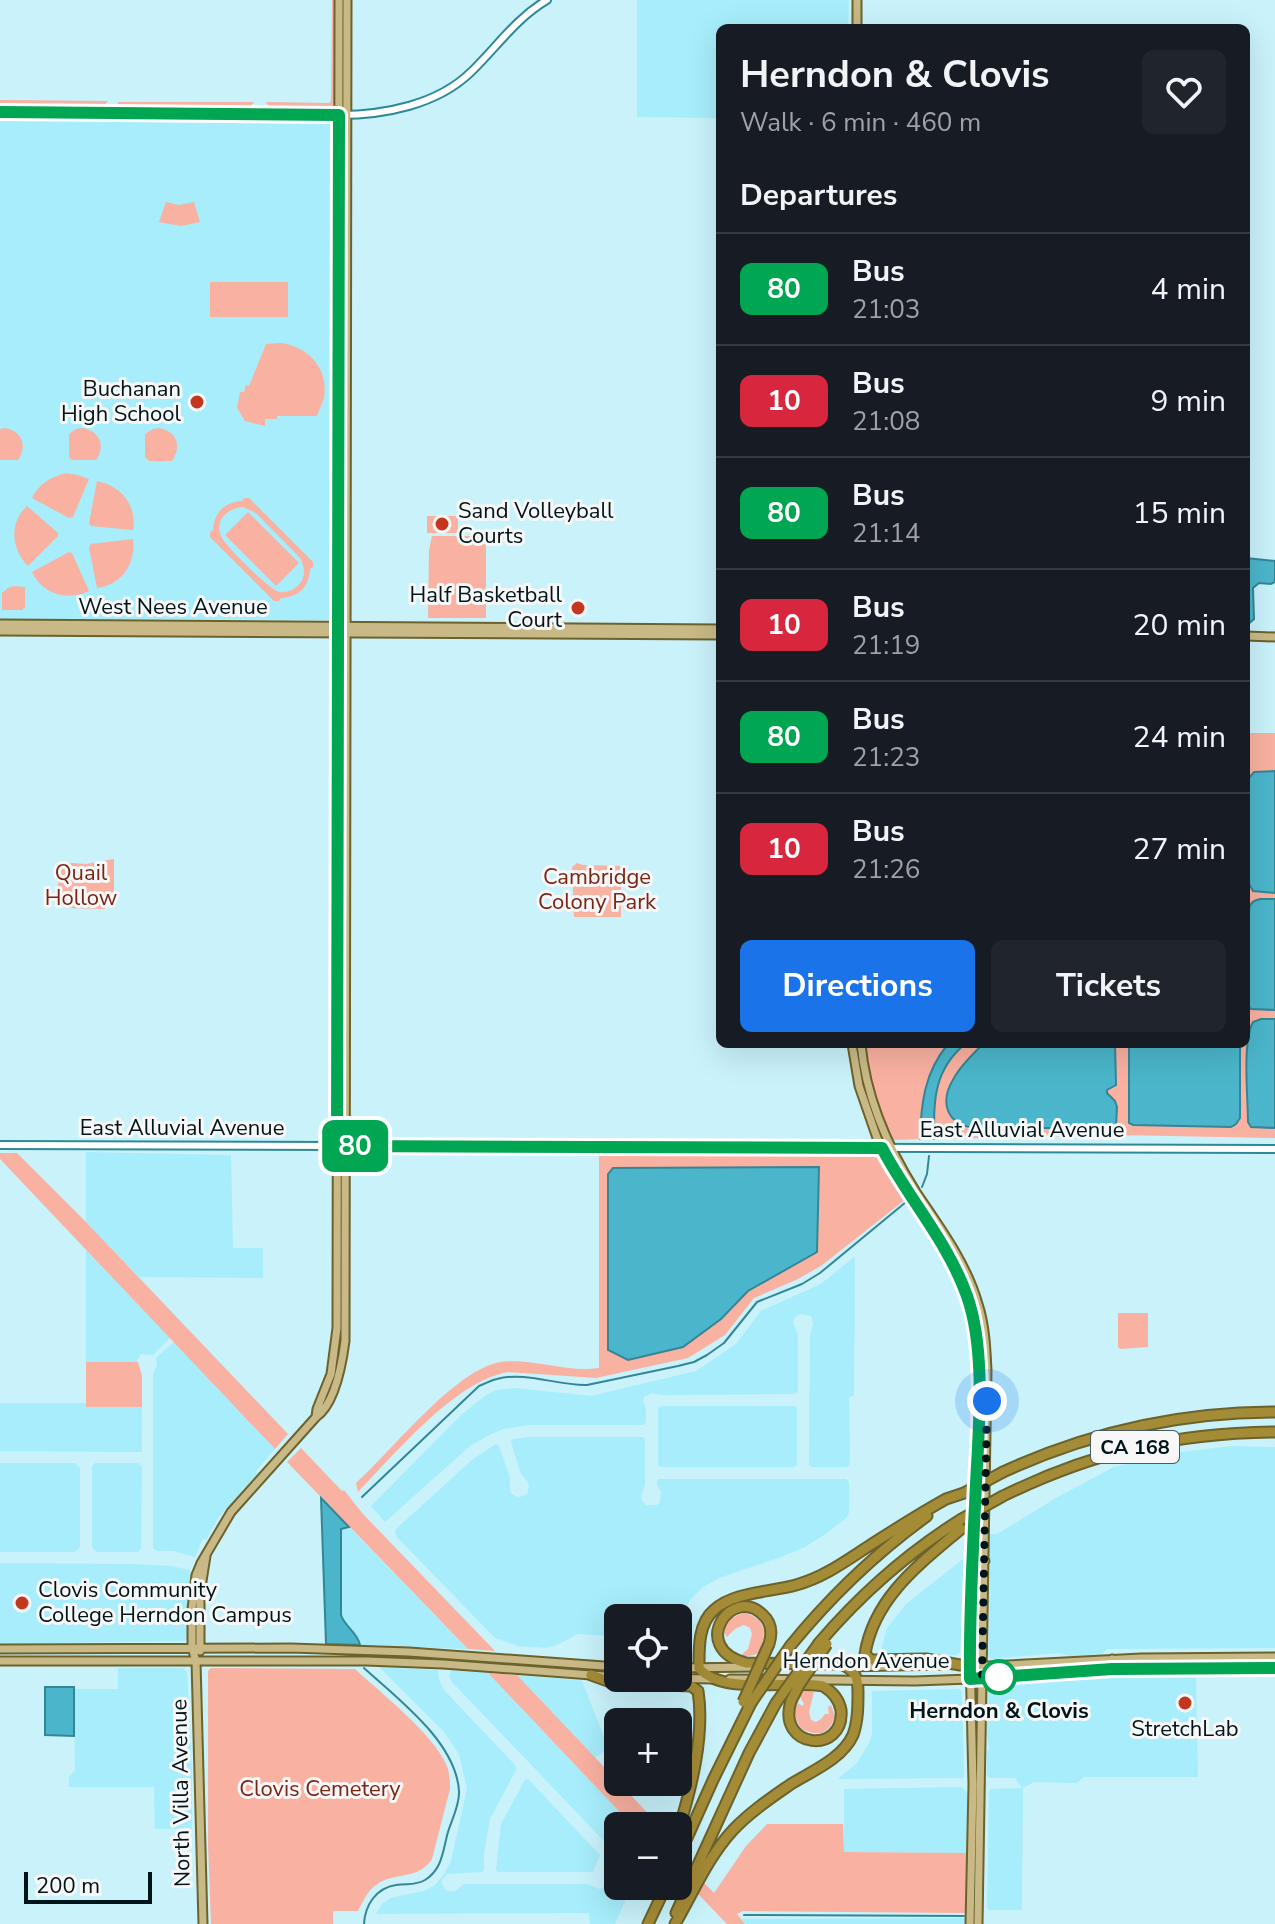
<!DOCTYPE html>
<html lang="en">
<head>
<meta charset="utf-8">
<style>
	body { margin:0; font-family:"Nunito Sans",sans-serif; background:#20242c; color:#f1f3f6; height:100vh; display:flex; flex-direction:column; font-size:30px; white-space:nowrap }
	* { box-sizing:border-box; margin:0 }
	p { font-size:26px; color:#9ea1a6 }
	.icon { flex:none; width:44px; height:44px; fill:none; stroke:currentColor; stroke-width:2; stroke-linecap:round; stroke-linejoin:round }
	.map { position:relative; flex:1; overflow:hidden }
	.panel { position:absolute; left:716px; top:24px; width:534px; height:1024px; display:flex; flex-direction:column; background:#171b24; border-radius:12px; box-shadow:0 8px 32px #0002 }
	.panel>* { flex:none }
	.badge { padding:0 16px; border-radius:12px; font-size:28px; line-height:52px }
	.tools { position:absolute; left:604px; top:1604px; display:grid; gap:16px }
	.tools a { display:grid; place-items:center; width:88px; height:88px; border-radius:12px; background:#171b24; box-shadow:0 8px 32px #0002; font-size:40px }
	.scale { position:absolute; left:24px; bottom:20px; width:128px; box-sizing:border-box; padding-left:8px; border:4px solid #00151a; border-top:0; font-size:22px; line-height:28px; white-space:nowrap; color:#00151a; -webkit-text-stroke:6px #f7f7f7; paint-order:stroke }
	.you { position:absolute; width:40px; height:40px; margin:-20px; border:6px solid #fff; border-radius:50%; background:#1a73e8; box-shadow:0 0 0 12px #1a73e833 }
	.map>.badge { position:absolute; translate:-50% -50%; box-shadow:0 0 0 4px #fff }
	h2 { padding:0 24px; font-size:30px; line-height:72px }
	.round { display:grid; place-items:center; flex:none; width:84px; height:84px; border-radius:12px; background:#20242c }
	.overview { display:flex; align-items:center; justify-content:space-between; height:136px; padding:0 24px }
	h1 { font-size:38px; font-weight:700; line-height:60px }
	.button { display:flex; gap:16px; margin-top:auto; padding:16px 24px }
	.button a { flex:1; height:92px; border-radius:12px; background:#1a73e8; color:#fff; font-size:32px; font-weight:700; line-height:92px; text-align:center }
	.button a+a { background:#20242c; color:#f1f3f6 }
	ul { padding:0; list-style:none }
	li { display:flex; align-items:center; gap:24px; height:112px; padding:0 24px; border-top:2px solid #363941 }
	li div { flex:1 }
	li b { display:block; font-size:30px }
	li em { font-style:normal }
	li .badge { min-width:88px; font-weight:700; text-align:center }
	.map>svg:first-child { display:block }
</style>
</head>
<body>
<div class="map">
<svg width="1275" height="1924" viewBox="0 0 1275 1924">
	<rect width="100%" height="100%" fill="#c9f2fb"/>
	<path fill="#a7edfb" d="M637,0h212l-1,28h-128v90l-83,-1z
		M0,120l333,4 -1,493 -3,3 -329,-1z
		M86,1152l145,3 2,93h30v30l-124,-1 -53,-55z
		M86,1250l84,88 -17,17 -12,-1 -5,8h-50z
		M855,1256l-1,139 -5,3 1,67 -4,2h-34l-3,-2 1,-129 3,-13 -2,-7 -10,-2 -5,2 -3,6 5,13v57l-3,2 -135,1 -8,-2 -8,4 -1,4 3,8v13l-3,3h-115l-25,4 -14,6 -19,11 -85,76 -14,-16 90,-91 25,-20 11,-5 17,-2 77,8 105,-25 40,-27 25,-33 60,-27z
		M174,1342l101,107 -19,22 2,2 -40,45 -12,22 -3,-2 -8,19 -22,-6h-16l-4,-3v-174l4,-9 -1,-7z
		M0,1403h86v4h56v45l-142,-1z
		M661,1406h134l2,3v56l-3,2h-134l-2,-2v-57z
		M643,1437l2,2v46l-4,11 1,5 4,4h11l3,-3 1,-10 -4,-7v-5l2,-1h187l3,3v31l-3,5 -19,15 -22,14 -24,10 -62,21 -16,9 -13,13 -12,30v-12h-60v21l-8,-3 -32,-2 -21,11 -12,3 -27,-2 -23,-8 -99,-102 -1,-6 78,-71 23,-15 3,2 11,32v14l5,4 5,1 7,-3 2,-7 -1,-5 -7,-8 -10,-32 2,-3 16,-2z
		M1232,1446l43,1v201l-168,1 -5,5 -32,2 -11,-3 -68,6 -4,-4 2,-13 1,-108h7l59,-36 58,-31 58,-14z
		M0,1463h75l5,5v79l-5,5h-75z
		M95,1463h43l4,3 -1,82 -3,4h-41l-5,-5v-81z
		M349,1527l119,122 -108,-4 -1,-6 -14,-15 -4,-9v-86z
		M967,1556l-7,96 -3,3 -78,3 8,-30 19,-24z
		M0,1563l132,1 39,2 18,4 2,4 -3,25 -1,39 -3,3h-22l-162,3z
		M379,1667l59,3 1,10 5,10 72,76v4l-26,49 -6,34v17l-2,2 -35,2 -6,8 4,8 9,2 10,-8h123l13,5 5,-3 4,-5v-12l9,-13v30h14l-17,38h-25l-1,-11 -213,1 6,-10 8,-6 34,-7 11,-6 8,-9 8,-15 16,-72 -8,-35 -15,-22z
		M118,1668h65l4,4 5,99v58h-37l-1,-42h-85v-10l6,-7 -1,-81h44z
		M451,1670l37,3 145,153h-15v30l-2,-10 -13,-6 -151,-158 -3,-6z
		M1196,1674l2,103h-114l-7,6 -43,-1 -11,6 -1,122h-33l-2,-3 2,-116 2,-2 31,-1 -7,-10h-26l-2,-3v-24l2,-2 -2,-12v-48l4,-4 112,-9z
		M517,1675l61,5 4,1 26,66 -13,11z
		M960,1689l2,3 2,85 -2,1 -124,1 19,-16 13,-22 2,-8v-42z
		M528,1779l72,76 -7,17h-95l-2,-2 5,-46 24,-44z
		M962,1787l5,6v60l-123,-1v-63z
		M965,1918v6h-220l-3,-5z"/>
	<path fill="#f9b1a1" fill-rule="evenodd" d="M332,0h3v104l-6,5 -60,-2 -3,-5 63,1 2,-2z
		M0,100l108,1 -4,5 -104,-1z
		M117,102h137l-5,7 -128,-2z
		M166,202l13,3 15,-3 6,20 -19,4 -22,-4z
		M210,282h78v35h-78z
		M281,343c28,4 48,26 43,55 -2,6 -5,12 -7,18h-40v3h-12v7l-20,-5 -8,-13 3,-16h4l2,-7 3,1 17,-42z
		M5,428c17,3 23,18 13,32h-18v-31z
		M82,428c18,3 24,18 14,32h-24l-3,-3v-23l7,-5z
		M159,428c18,3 23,18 13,33h-23l-4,-4v-23l8,-5z
		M66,473l12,2 11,4 -16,38 -4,1 -37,-20c7,-14 18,-21 34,-25z
		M97,481c25,5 40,25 36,49l-42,-4 -2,-3z
		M244,498h5l64,64v5l-3,2c-1,18 -11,28 -29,29l-2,3h-5l-64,-64v-5l3,-2c1,-18 12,-28 29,-29zM243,507l13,6 44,45c4,8 6,16 1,24 -5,7 -13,11 -22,10 -9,-2 -54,-46 -58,-56 -7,-16 7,-28 22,-29z
		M27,506l31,27v3l-30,30c-17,-17 -19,-43 -1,-60z
		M248,512l51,51 -23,23 -51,-51z
		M427,516h31v17h-31z
		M432,536h54v82h-58l1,-68z
		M133,539c3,25 -11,46 -36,49l-8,-41 2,-3z
		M69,552l3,1 17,38c-22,10 -46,4 -57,-19z
		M14,586l11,1v20l-3,3h-20v-17l6,-5z
		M1246,733h29v405l-156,-3 -185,4c0,-38 -1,-68 31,-95h281z
		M114,859v35l-6,2 -4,4 1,9 -37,-1 -4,-4 -6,-1v-41l28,2z
		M577,863l6,2 38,1v51h-47l-2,-50z
		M864,1044h84c-24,29 -27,60 -28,95l-25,1 -5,-3 -17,-45z
		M0,1153h17l69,69 202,212 -13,15 -275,-290z
		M599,1156h277l9,16 21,27 -85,67 -25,14 -42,18 -29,37 -37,23 -92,20 -88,-6c-53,9 -113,82 -150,120l-2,-9c36,-32 99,-114 145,-121 33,-4 65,11 98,6z
		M1118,1313h30v34l-28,2 -2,-2z
		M86,1362h52l4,14v31h-56z
		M301,1448l41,43 2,-1 19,24 132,137 -27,-2 -181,-187z
		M745,1613c16,5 22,14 17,30 -1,5 -1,8 -6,11 -3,2 -9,2 -13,2v-3l5,-4 4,-15 -2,-6 -6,-3 -9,4 -8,8c-9,-13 6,-21 18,-24z
		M211,1668l144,1c26,24 77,64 91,95 4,9 4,16 4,25l-18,70c-14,22 -38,12 -56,26 -9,6 -13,17 -18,26h-25v13h-122l-3,-80v-173z
		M488,1673l29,2 143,151h-27z
		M804,1690l10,2 -5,20 2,8 5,2 5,-3 4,-5h4l-1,-7 3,-2 4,12c-8,19 -16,19 -34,12 -5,-9 -9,-17 -3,-26l4,3 2,-2 -5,-9z
		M767,1824h76l1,28 123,1 -2,60 -222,-2 -6,3 8,10h-18l-49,-51v-17l36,37 32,-47z"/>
	<path fill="#4bb6cb" stroke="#348696" stroke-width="2" d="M1246,558l29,3v21l-4,2 -12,-1 -6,5 1,31 -8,7z
		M1275,771v122l-22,-2 -4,-7 -1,-105 6,-7z
		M1260,899h15v111l-24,-1 -3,-3 -1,-9c0,-20 -3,-76 3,-91 3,-6 5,-5 10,-7z
		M1261,1019h14v109l-24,-1 -3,-5c0,-24 -6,-80 5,-100z
		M948,1044h17c-32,27 -31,57 -31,95h-14c1,-35 4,-66 28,-95z
		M983,1044h132l1,41 -9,5v3l8,8 2,6 -1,19 -6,2h-134c-30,-3 -37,-26 -22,-50 7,-13 19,-24 29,-34z
		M1129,1044h111v74l-4,6 -5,3 -98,-2 -4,-2z
		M819,1167l-2,85 -69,39 -27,28 -38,28 -55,13 -20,-10v-176l5,-6z
		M321,1498l28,29 -8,2v86c4,12 17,18 19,30l-34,-1z
		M45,1687h29v49l-29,-1z"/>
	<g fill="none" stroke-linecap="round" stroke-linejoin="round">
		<path stroke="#348696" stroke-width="2" d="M922,1187l5,-13 2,-18
			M362,1497l117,-111c6,-2 12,-6 18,-7 29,-8 61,7 90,6l91,-19 16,-4 13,-7 17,-12 33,-41 45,-18 18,-11 86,-71
			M744,1915l220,1
			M364,1924c1,-19 12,-36 32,-39 11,-2 19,1 29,-5 18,-11 18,-31 23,-48 4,-13 12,-28 11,-41 -3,-49 -61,-92 -95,-123"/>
		<g stroke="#2c899a" stroke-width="10">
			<path id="minor" d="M0,112l339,3c45,0 98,-10 132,-43 26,-25 44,-53 76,-72
				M0,1145l1275,4"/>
		</g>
		<g stroke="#6b622c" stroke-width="11">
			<path id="major" d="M857,28v-28
				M0,624l720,5
				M0,631l720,4
				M1246,636l29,1
				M852,1044l7,42 18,52 14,26 65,105 15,39 6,29 2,34 -1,92 -8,192 3,129 -3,140
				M861,1044c5,54 26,102 55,148 24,36 50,70 62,112 7,21 8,45 9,67l-9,553
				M316,1417l1,-8 14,-35 6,-46 2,-1328
				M978,1522l2,34 5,5
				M973,1567l6,4 1,27
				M0,1649l291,-1 118,4 209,15
				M200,1651v-57l6,-38
				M0,1661h366l77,3 175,13
				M965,1665l23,1 153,-8 134,-1
				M845,1667l100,-2
				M678,1668l79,-1
				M1063,1668c16,-4 35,1 49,-9
				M648,1678l65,1
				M730,1679l185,2 55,-2 142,-10 163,-1
				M203,1924l-7,-263 -4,-13v-39l4,-34 5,-12 30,-51 85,-95c19,-13 26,-53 29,-76l2,-1341"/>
		</g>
		<g stroke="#6b622c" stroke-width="13">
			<path id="highway" d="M1003,1472c87,-40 177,-60 272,-60
				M1003,1496c90,-44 172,-63 272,-64
				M819,1643c41,-48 87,-89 141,-123
				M791,1645c40,-49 85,-92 136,-129
				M960,1665l-34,-6 -53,1 -3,-1 -5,-5c9,-57 56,-91 97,-126
				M591,1675l22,8 78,3 7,5c7,44 -7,98 -20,141
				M791,1701c-15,48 54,54 50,9 -2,-11 -8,-18 -18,-24 -33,-7 -101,10 -124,-18 0,-20 -1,-44 15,-58 19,-18 57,-18 82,-25 29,-8 51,-25 76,-41 25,-16 49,-31 74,-45l18,-6
				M678,1858l35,-78 38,-77
				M676,1913l73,-160 27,-50
				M648,1924l18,-38
				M675,1924c18,-31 33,-67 58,-94 17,-18 38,-32 58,-46 21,-13 51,-25 62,-49 5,-14 5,-29 5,-43 0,-15 -3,-22 -17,-28l-95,-1c-58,-15 -14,-79 17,-48 9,8 9,19 6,29"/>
		</g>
		<use href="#minor" stroke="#fff" stroke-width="6"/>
		<use href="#major" stroke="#c8b986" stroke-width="7"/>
		<use href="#highway" stroke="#a48b36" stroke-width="9"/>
		<g stroke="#6b622c" stroke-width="13" stroke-linecap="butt">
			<path id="highway-bridge" d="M964,1493l39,-21
				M960,1520l43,-24
				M791,1701l8,-16 28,-41
				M743,1702l26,-58
				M751,1703l40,-58
				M776,1703l43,-60"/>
		</g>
		<use href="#highway-bridge" stroke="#a48b36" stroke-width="9"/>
	</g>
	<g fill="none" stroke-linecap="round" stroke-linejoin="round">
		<g stroke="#fff" stroke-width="18">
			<path id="line" d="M0,112l339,3 -2,1031 545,2c26,50 66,94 85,148 19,54 12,130 9,188 -3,65 -7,130 -6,195l142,-10 163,-1"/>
		</g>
		<use href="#line" stroke="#00a651" stroke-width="12"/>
		<path stroke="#00151a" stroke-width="8" stroke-dasharray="0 14.4" d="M987,1401l-5,277 17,-1"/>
	</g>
	<g fill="#c2371e" stroke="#f7f7f7" stroke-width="3">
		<circle cx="197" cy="402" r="8"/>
		<circle cx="442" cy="524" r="8"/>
		<circle cx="578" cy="608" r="8"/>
		<circle cx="22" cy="1603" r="8"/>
		<circle cx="1185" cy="1703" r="8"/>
	</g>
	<circle fill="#fff" stroke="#00a651" stroke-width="4" cx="999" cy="1677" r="16"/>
	<g text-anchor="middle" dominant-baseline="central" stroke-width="6" stroke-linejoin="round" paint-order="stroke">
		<rect fill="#f7f7f7" stroke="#4a595c" stroke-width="2" x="1091" y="1431" width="88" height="32" rx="6"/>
		<g font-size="20" font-weight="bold" fill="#00151a">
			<text x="1135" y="1447">CA 168</text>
		</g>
		<g font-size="22" fill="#00151a" stroke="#f7f7f7" text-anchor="end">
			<text x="181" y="389">Buchanan<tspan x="181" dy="25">High School</tspan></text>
			<text x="458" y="511" text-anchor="start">Sand Volleyball<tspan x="458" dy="25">Courts</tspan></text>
			<text x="562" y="595">Half Basketball<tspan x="562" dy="25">Court</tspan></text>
			<text x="38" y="1590" text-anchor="start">Clovis Community<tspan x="38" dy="25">College Herndon Campus</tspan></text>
			<text x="1185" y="1729" text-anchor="middle">StretchLab</text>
		</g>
		<g font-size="22" fill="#00151a" stroke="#f7f7f7">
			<text x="173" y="607">West Nees Avenue</text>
			<text x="182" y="1128">East Alluvial Avenue</text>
			<text x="1022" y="1130">East Alluvial Avenue</text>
			<text x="866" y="1661">Herndon Avenue</text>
			<text transform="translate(181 1793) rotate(-91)">North Villa Avenue</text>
		</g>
		<g font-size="22" fill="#792516" stroke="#f7f7f7">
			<text x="81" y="873">Quail<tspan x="81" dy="25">Hollow</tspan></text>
			<text x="597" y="877">Cambridge<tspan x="597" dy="25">Colony Park</tspan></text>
			<text x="320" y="1789">Clovis Cemetery</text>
		</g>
		<g font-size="22" font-weight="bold" fill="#00151a" stroke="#f7f7f7">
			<text x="999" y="1711">Herndon &amp; Clovis</text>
		</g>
	</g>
</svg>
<div class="tools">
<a><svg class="icon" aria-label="locate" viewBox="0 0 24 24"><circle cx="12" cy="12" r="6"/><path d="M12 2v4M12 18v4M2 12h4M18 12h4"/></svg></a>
<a>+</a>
<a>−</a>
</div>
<div class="scale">200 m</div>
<div class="you" style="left:987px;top:1401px"></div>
<b class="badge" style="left:355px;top:1146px;background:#00a651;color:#fff">80</b>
<section class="panel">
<div class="overview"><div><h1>Herndon &amp; Clovis</h1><p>Walk · 6 min · 460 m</p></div><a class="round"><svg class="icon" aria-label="heart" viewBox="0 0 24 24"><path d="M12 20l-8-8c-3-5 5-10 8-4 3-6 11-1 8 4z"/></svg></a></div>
<h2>Departures</h2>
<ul>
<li><span class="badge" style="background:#00a651;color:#fff">80</span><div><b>Bus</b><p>21:03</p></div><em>4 min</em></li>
<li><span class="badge" style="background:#d7263d;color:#fff">10</span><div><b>Bus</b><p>21:08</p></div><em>9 min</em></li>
<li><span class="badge" style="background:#00a651;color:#fff">80</span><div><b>Bus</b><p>21:14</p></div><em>15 min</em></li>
<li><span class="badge" style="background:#d7263d;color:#fff">10</span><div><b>Bus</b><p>21:19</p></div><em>20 min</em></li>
<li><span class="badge" style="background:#00a651;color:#fff">80</span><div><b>Bus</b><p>21:23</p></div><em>24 min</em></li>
<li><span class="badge" style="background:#d7263d;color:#fff">10</span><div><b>Bus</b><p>21:26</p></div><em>27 min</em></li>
</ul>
<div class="button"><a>Directions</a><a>Tickets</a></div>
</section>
</div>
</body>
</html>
